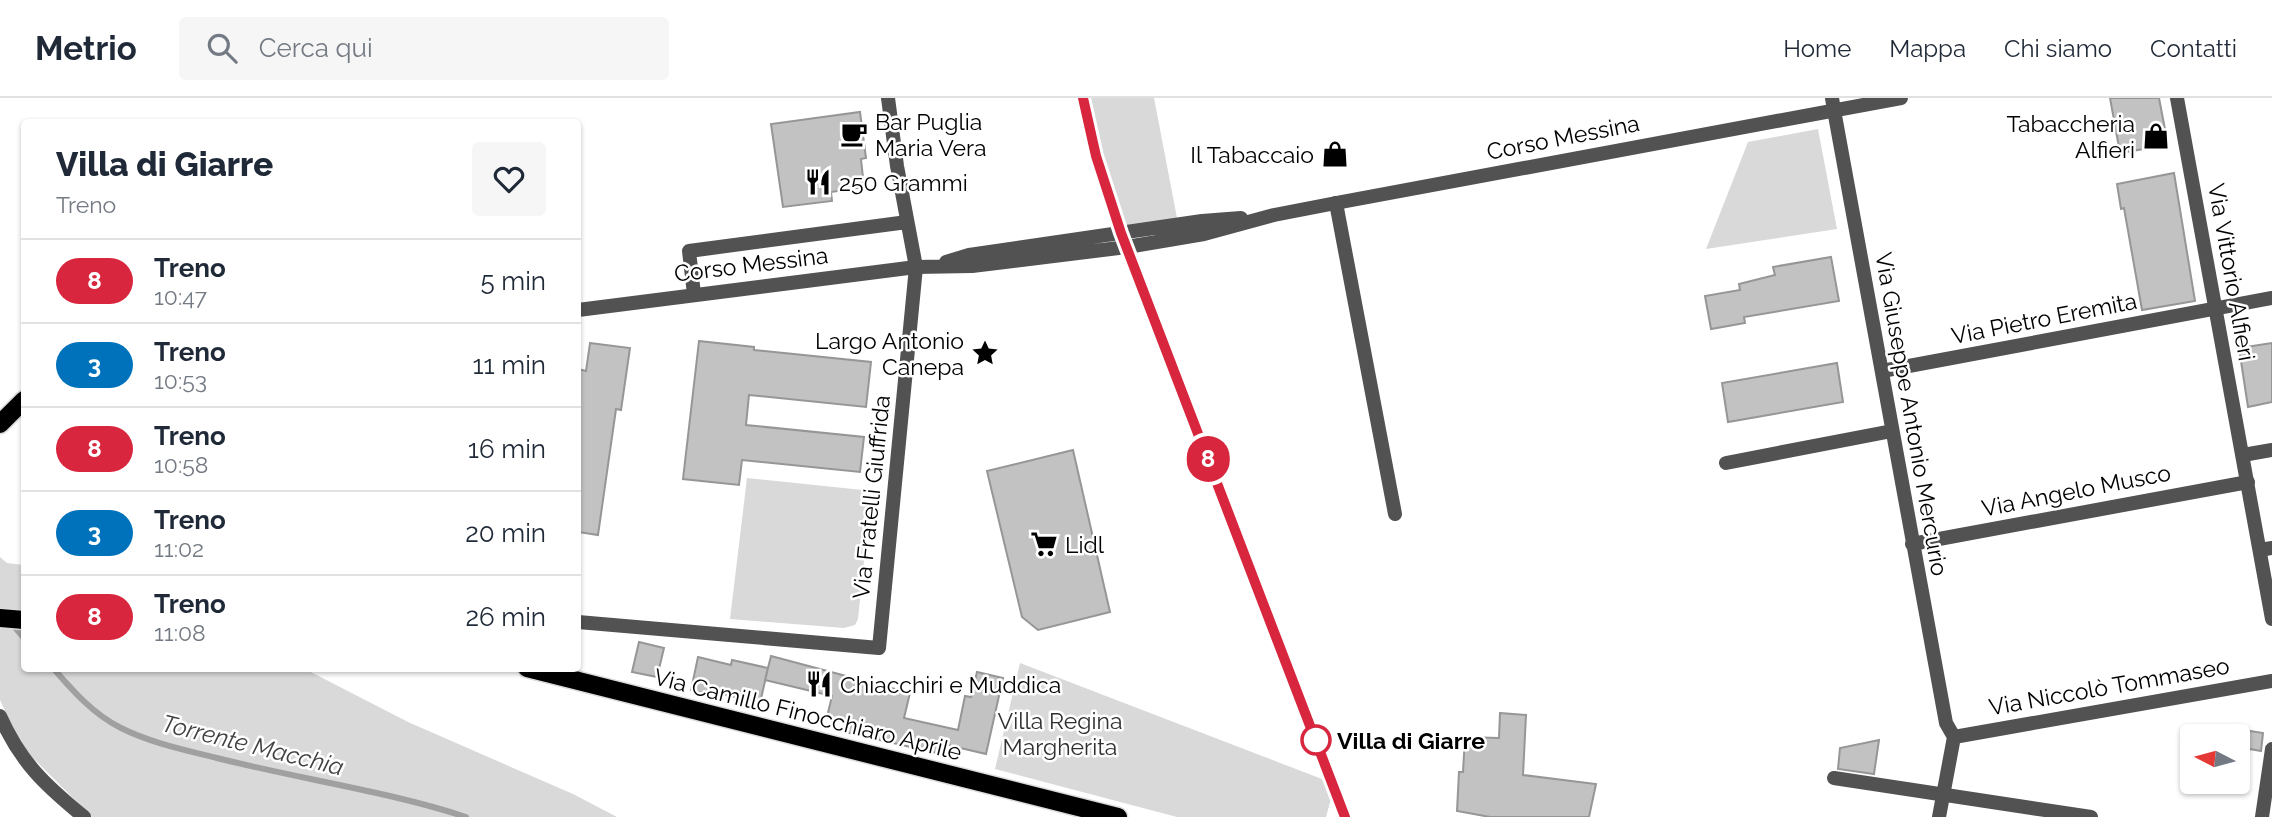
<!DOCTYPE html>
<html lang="it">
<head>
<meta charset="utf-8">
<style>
	body { margin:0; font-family:Raleway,sans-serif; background:#f6f6f7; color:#1f2937; height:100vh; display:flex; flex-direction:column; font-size:26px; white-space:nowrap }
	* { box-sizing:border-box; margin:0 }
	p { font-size:23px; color:#747a83 }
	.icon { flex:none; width:38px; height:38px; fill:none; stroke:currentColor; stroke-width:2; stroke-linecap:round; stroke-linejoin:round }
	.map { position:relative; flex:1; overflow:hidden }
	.panel { position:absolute; left:21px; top:21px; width:560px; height:553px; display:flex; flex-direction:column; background:#fff; border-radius:7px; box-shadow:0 2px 5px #0004 }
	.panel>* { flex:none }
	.badge { padding:0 14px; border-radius:23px; font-size:24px; line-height:46px }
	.needle { width:46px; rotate:276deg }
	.controls { position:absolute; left:2180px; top:626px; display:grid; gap:14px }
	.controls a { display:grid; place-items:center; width:70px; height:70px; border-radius:7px; background:#fff; box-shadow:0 2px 5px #0004; font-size:35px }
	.map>.badge { position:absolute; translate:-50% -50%; box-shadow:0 0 0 4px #fff }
	.round { display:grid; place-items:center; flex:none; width:74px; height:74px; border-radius:7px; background:#f6f6f7 }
	.overview { display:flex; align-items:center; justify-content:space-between; height:119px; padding:0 35px }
	h1 { font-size:33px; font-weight:800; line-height:52px }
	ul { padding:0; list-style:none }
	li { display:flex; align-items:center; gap:21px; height:84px; padding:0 35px; border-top:2px solid #e0e1e3 }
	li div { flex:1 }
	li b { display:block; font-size:26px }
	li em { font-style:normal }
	li .badge { min-width:77px; font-weight:700; text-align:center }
	header { display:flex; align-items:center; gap:42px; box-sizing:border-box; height:98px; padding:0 35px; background:#fff; border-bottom:2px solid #e0e1e3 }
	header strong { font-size:33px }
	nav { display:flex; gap:38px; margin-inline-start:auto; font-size:24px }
	.search { width:490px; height:63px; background:#f6f6f7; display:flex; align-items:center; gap:18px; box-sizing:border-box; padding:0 24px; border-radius:7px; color:#747a83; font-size:26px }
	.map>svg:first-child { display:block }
</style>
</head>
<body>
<header>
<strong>Metrio</strong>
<div class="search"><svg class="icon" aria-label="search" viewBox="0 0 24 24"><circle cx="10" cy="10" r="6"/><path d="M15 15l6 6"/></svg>Cerca qui</div>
<nav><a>Home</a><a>Mappa</a><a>Chi siamo</a><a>Contatti</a></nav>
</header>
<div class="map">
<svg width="2272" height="719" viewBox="0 0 2272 719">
	<rect width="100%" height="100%" fill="#fff"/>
	<path fill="#d9d9d9" d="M1086,0h68l23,120 -54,9c-15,-43 -29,-84 -37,-129z
		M1818,31l19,100 -131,20 42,-107z
		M747,380l125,13 -2,18c-6,6 -6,16 -3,23l-9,87 -3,6 -11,3 -114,-9z
		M0,459l7,6 17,2v103l281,1 103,53 165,72 44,23h-525l-70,-70 -22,-47z
		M1020,565l315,121 -9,33h-149l-182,-48z"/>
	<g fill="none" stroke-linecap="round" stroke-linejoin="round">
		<path stroke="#a0a0a0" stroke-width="6" d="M12,526l12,14
			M53,570c20,23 40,46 68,60 30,15 64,22 96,30 82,21 170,33 249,59"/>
	</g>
	<path fill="#c2c2c2" stroke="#969696" stroke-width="2" d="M2110,0h49l9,47 -48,8z
		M860,14l6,46 -5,1 3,28 -33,5 1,9 -49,6 -12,-83z
		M2174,75l21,128 -53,9 -18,-102 -3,1 -4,-25z
		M1831,159l8,44 -95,16 1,6 -34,6 -6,-33 35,-6 -1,-6 36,-9 -2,-8z
		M699,243l55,6v3l117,12 -5,45 -117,-12 -3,30 118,12 -4,35 -118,-12 -3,25 -56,-6z
		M590,245l40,5 -9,62 -5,-1 -18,126 -20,-3v-163l8,2z
		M2272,245v59l-24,5 -9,-59z
		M1837,265l6,39 -115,20 -6,-39z
		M1073,352l37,162 -72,18 -16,-13 -35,-146z
		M639,544l25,6 -7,29 -25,-5z
		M771,558l139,37 -6,25 54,12 7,-34 6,1 6,-25 26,6 -17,76 -47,-11 -2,10 -92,-21 3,-10 -21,-5 5,-21 -67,-16z
		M698,559l33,8 1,-5 36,8 -8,35 -45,-11 -1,4 -23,-6z
		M1500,615l26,2 -3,60 73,9 -7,33h-99l-33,-6 2,-39h4l2,-35 34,1z
		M2238,631l25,4 -2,18 -23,-4z
		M1879,642l-5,34 -36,-5 2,-21z"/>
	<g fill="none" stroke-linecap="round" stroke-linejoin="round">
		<g stroke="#dbdbdb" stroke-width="21">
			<path id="primary" d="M0,326l24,-24
				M0,520l24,2
				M527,570l591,149"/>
		</g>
		<path stroke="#525252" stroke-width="14" d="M1832,0l2,12
			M1336,105l59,311
			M694,196l-5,-43 218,-29
			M1882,273l390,-73
			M2243,357l29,-5
			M1726,365l166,-32
			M1912,446l336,-62
			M2260,452l12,-2
			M578,524l301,26 37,-381 -19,-101 -9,-68
			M0,618c21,47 45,69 84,101
			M1834,680l257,39"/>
		<path stroke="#525252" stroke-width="14" d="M2177,0l95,521
			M1834,12l112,613 8,14
			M946,164l23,-7 233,-34 39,-3
			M578,212l338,-43 56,-1 155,-19 77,-13 70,-19 62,-12 565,-105
			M1954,639l318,-56
			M1939,719l15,-80
			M2262,719l10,-68"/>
		<use href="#primary" stroke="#000" stroke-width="18"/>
		<path stroke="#000" stroke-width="5" stroke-dasharray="10 3.5 2 3.5" stroke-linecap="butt" d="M1083,0l12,58 26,77 212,551"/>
	</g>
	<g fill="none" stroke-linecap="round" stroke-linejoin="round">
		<g stroke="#fff" stroke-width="16">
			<path id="line" d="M1083,0l13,58 25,77 224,584"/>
		</g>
		<use href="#line" stroke="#d7263d" stroke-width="10"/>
	</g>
	<defs>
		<g id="cafe-bare" transform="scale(2.1)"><path d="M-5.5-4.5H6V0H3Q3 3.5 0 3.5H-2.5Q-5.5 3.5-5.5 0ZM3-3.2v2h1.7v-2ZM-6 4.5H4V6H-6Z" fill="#000" stroke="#fff" stroke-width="2.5" paint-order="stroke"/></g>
		<g id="shop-bare" transform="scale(2.1)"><path d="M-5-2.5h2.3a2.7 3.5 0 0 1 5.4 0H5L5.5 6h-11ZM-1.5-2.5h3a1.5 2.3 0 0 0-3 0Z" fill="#000" stroke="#fff" stroke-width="2.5" paint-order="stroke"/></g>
		<g id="restaurant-bare" transform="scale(2.1)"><path d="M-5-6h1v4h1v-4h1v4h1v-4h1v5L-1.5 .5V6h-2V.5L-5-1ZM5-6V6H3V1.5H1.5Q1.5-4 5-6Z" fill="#000" stroke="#fff" stroke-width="2.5" paint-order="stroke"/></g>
		<g id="sight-bare" transform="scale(2.1)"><path d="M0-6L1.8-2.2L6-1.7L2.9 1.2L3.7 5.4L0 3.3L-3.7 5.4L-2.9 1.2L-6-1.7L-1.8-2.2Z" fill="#000" stroke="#fff" stroke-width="2.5" paint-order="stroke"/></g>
		<g id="supermarket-bare" transform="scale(2.1)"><path d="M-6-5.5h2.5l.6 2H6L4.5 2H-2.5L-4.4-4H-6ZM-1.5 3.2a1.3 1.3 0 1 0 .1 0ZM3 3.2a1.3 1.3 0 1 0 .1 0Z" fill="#000" stroke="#fff" stroke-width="2.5" paint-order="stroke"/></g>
	</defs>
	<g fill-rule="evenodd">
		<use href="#cafe-bare" x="854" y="36"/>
		<use href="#shop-bare" x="2156" y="38"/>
		<use href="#shop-bare" x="1335" y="56"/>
		<use href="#restaurant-bare" x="818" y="84"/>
		<use href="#sight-bare" x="985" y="255"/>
		<use href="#supermarket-bare" x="1044" y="446"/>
		<use href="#restaurant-bare" x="819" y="586"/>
	</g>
	<circle fill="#fff" stroke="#d7263d" stroke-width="3.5" cx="1316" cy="642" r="14"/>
	<g text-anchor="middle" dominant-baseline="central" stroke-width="5" stroke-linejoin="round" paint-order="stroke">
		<g font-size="23" fill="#000" stroke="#fff" text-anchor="start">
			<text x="875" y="23">Bar Puglia<tspan x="875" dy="26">Maria Vera</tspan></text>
			<text x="2135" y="25" text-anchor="end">Tabaccheria<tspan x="2135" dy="26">Alfieri</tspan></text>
			<text x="1314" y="56" text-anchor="end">Il Tabaccaio</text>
			<text x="839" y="84">250 Grammi</text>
			<text x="964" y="242" text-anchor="end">Largo Antonio<tspan x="964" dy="26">Canepa</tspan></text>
			<text x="1065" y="446">Lidl</text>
			<text x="840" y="586">Chiacchiri e Muddica</text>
		</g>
		<g font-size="23" fill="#000" stroke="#fff">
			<text transform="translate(1563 39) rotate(-11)">Corso Messina</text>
			<text transform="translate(751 166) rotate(-7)">Corso Messina</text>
			<text transform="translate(2232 174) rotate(80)">Via Vittorio Alfieri</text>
			<text transform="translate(2044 220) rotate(-11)">Via Pietro Eremita</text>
			<text transform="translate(1912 316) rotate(80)">Via Giuseppe Antonio Mercurio</text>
			<text transform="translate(2076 392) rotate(-11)">Via Angelo Musco</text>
			<text transform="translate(871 399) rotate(-84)">Via Fratelli Giuffrida</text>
			<text transform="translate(2109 588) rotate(-10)">Via Niccolò Tommaseo</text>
			<text transform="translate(808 616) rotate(14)">Via Camillo Finocchiaro Aprile</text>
		</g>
		<g font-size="23" fill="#303030" stroke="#fff">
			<text x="1060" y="622">Villa Regina<tspan x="1060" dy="26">Margherita</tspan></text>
		</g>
		<g font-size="23" font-weight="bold" fill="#000" stroke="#fff" text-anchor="start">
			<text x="1337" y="642">Villa di Giarre</text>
		</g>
		<g font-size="24" font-style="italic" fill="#414141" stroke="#fff">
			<text transform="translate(253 647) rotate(14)">Torrente Macchia</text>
		</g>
	</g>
</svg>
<div class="controls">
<a><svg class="needle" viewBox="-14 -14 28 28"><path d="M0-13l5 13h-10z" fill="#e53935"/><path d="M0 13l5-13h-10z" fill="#747a83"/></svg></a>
</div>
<b class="badge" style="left:1208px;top:361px;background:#d7263d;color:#fff">8</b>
<section class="panel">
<div class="overview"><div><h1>Villa di Giarre</h1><p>Treno</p></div><a class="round"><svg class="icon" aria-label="heart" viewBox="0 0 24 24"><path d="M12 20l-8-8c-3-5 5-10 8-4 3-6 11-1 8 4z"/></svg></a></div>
<ul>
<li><span class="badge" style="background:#d7263d;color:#fff">8</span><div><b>Treno</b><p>10:47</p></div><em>5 min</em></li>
<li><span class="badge" style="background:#0072bc;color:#fff">3</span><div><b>Treno</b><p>10:53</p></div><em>11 min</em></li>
<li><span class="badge" style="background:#d7263d;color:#fff">8</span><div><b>Treno</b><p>10:58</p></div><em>16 min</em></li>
<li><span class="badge" style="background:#0072bc;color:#fff">3</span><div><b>Treno</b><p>11:02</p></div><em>20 min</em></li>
<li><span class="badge" style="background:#d7263d;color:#fff">8</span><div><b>Treno</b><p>11:08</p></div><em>26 min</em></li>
</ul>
</section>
</div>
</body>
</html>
